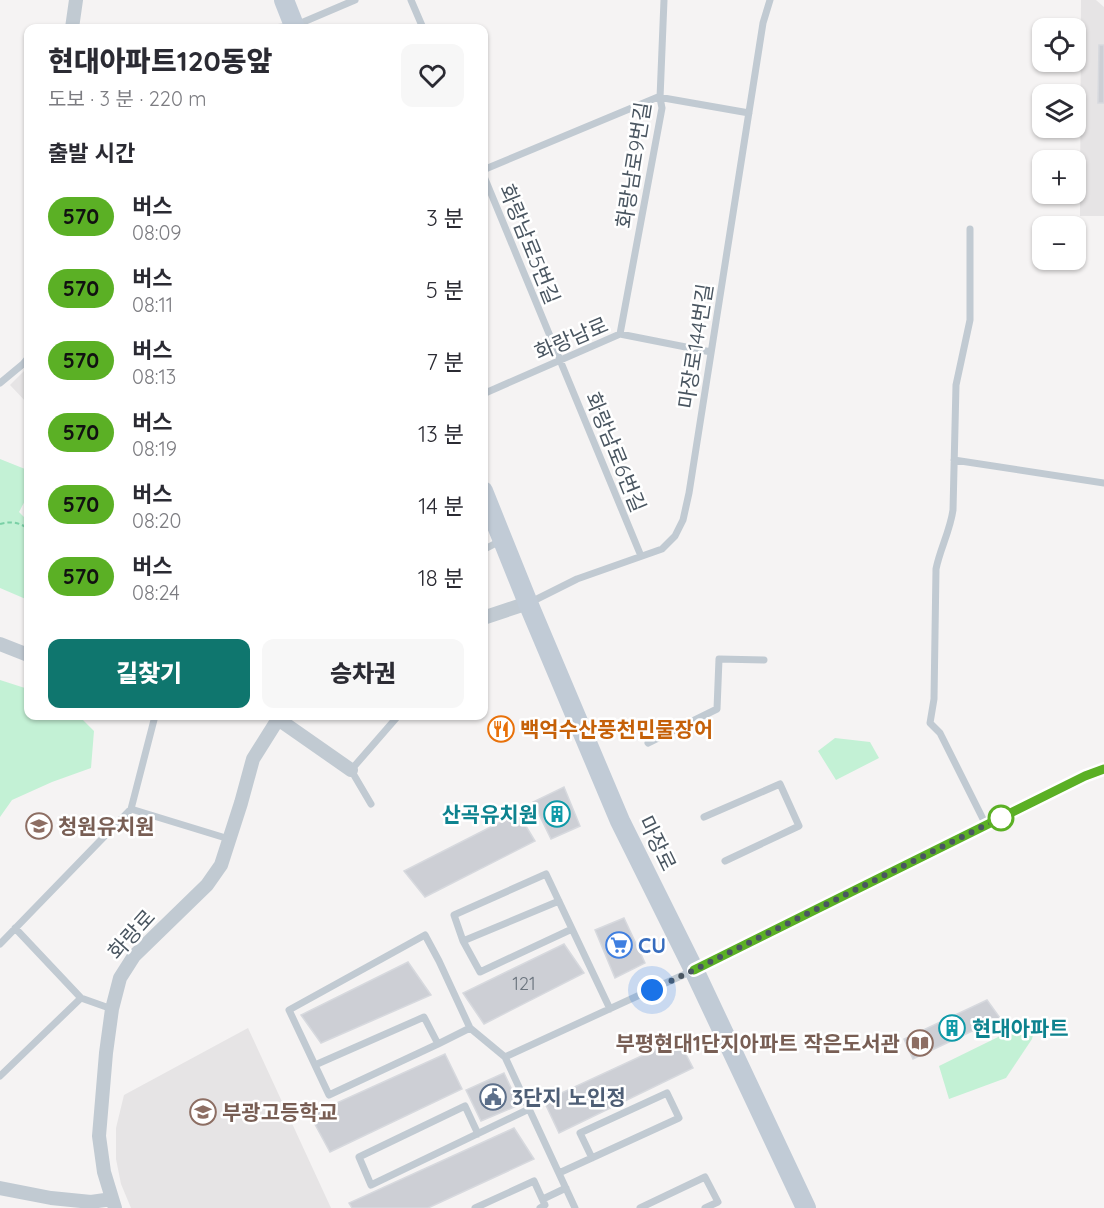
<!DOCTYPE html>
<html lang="ko">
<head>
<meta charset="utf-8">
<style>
	body { margin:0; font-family:Quicksand,"Noto Sans KR",sans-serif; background:#f7f7f7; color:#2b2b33; height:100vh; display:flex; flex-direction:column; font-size:22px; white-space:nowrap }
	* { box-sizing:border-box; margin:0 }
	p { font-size:20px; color:#7c7c81 }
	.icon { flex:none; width:33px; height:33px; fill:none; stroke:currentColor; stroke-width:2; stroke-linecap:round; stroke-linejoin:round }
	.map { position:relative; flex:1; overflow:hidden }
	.panel { position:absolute; left:24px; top:24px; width:464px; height:696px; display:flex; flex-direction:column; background:#fff; border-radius:12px; box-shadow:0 2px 4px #0004 }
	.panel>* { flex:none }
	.badge { padding:0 12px; border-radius:20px; font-size:21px; line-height:39px }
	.tools { position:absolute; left:1032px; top:18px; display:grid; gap:12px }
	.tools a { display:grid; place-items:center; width:54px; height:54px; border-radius:12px; background:#fff; box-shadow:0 2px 4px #0004; font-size:30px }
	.you { position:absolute; width:30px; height:30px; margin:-15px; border:4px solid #fff; border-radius:50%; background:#1a73e8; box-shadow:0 0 0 9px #1a73e833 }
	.map>.badge { position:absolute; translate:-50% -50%; box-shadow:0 0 0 3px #fff }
	h2 { padding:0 24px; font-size:22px; line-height:54px }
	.round { display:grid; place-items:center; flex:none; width:63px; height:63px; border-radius:12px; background:#f7f7f7 }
	.head { display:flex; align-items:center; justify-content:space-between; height:102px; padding:0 24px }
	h1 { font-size:28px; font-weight:800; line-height:45px }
	.cta { display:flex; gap:12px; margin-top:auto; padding:12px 24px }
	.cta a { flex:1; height:69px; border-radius:12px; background:#0f766e; color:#fff; font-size:24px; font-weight:800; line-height:69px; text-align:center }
	.cta a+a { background:#f7f7f7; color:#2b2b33 }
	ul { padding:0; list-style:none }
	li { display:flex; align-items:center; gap:18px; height:72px; padding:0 24px }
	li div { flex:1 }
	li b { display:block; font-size:22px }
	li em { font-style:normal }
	li .badge { min-width:66px; font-weight:700; text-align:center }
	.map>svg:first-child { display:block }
</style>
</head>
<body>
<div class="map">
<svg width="1104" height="1208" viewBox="0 0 1104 1208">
	<rect width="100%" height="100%" fill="#f5f3f3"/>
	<path fill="#e6e4e5" d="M1081,0h15l8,7v209h-24z
		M28,367v37l-18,-19z
		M248,1028l83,180h-200l-10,-24 -5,-25v-31l8,-33z"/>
	<path fill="#c3f1d5" d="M0,459l25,10c6,21 4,25 -6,43l9,9v79l-28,-12z
		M0,680l28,9v27h51l15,15 -3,37 -39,14 -40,18 -12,17z
		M835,738l35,4 9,16 -43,22 -18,-29z
		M1037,1018l-5,21 -26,39 -57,21 -10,-33z"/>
	<path fill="#cdcfd5" stroke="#d7d9de" stroke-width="1.5" d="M1099,45h5v58h-6z
		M564,787l16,39 -29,13 -18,-37z
		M518,813l17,28 -110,56 -21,-26z
		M624,918l21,45 -30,15 -20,-48z
		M564,944l20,29 -100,51 -21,-31z
		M408,962l23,33 -110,48 -20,-28z
		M987,1000l13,18 -87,41 -9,-20z
		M678,1039l15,29 -134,65 -15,-32z
		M445,1054l17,35 -132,63 -20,-37z
		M504,1073l15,32 -38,16 -15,-31z
		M514,1128l20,31 -106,49h-76l-3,-5z"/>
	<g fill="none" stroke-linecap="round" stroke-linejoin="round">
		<path stroke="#7ad0a6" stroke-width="2" stroke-dasharray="4.5 3" stroke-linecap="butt" d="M0,524c10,-3 20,-2 28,5"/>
		<path stroke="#c1cad2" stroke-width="7" d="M411,0l12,28
			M273,28l21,-2 61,-26
			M483,170l175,-73 91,16
			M483,174l158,382
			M970,229v91l-14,65 -3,125c-3,21 -13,39 -17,59l-2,130 -4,24 10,10 46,92
			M620,334l42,-226 -2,-10 4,-98
			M0,383l23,-19 5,-6
			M483,394l137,-60 91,18
			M954,460l150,23
			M483,550l17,-9
			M531,602l46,-23 85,-30 13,-13 8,-16 6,-27 74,-470 7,-23
			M648,743l69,-34 2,-50 45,1
			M371,804l-20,-34 47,-54
			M131,809l98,30
			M704,817l76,-33 19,42 -74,35
			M15,928l66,70
			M572,929l-92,43 -17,-31 -9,-26 92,-41 64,135
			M463,941l96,-40
			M0,944l131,-135 24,-93
			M438,1044l32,-16
			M315,1065l109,-48 14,27 -109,51 -40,-85 136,-75 14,26 31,67 35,29
			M0,1076l81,-78 31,11
			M478,1134l-13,-28 -106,51 12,28 158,-76
			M559,1173l120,-55 -12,-25 -87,40 12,25
			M543,1199l23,-11
			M475,1208l59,-27 11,24 -5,3
			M575,1208l-70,-151 189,-87 391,-194 19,-7
			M640,1208l65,-31 13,25 -13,6"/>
		<path stroke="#c1cad2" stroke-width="14" d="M72,28l4,-28
			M483,618l45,-15
			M0,644l28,11
			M276,716l2,3 73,51
			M0,1188l51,10 40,4 21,-3
			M115,1208l-11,-36 -5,-36 7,-83 6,-44 8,-31 14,-22 73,-71 14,-20 20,-62 12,-44 27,-43"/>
		<path stroke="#c1cbd6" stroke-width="20" d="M284,0l11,28
			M483,491l45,112 92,218 74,149 112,238"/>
	</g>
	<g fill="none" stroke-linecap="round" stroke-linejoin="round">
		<g stroke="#fff" stroke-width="14">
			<path id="line" d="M694,970l391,-194 19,-7"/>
		</g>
		<use href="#line" stroke="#5bb025" stroke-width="9"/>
		<path stroke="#4a5661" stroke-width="6" stroke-dasharray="0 10.8" d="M652,990l42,-20 312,-155 -5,3"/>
	</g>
	<defs>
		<g id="restaurant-ring" transform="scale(1.35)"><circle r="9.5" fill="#fff" stroke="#e8710a" stroke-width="1.5"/><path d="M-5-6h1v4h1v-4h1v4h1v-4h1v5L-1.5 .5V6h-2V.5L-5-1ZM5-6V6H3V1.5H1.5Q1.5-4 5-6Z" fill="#e8710a"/></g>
		<g id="building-ring" transform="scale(1.35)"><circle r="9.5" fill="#fff" stroke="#0f9aa8" stroke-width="1.5"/><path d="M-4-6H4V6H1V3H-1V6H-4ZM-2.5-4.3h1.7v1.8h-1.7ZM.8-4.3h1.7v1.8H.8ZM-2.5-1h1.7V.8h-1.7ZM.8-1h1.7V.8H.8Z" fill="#0f9aa8"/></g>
		<g id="school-ring" transform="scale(1.35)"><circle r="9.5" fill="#fff" stroke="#8d6e63" stroke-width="1.5"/><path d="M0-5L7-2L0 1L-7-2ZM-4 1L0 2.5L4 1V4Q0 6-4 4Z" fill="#8d6e63"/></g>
		<g id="supermarket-ring" transform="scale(1.35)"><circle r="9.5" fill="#fff" stroke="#3f7fe0" stroke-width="1.5"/><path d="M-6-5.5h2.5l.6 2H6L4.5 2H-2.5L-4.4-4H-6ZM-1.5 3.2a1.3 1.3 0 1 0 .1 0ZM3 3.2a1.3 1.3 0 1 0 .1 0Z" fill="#3f7fe0"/></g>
		<g id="library-ring" transform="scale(1.35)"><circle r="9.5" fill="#fff" stroke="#8d6e63" stroke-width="1.5"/><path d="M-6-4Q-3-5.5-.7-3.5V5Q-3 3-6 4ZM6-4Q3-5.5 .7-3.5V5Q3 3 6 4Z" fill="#8d6e63"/></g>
		<g id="civic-ring" transform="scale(1.35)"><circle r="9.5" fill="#fff" stroke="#5c6f8a" stroke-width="1.5"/><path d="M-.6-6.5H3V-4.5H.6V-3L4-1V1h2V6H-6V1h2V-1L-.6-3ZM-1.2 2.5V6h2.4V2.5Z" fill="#5c6f8a"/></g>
	</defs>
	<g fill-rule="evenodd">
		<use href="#restaurant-ring" x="501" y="729"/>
		<use href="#building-ring" x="557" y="814"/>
		<use href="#school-ring" x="39" y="826"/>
		<use href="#supermarket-ring" x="619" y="945"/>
		<use href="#building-ring" x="952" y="1028"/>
		<use href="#library-ring" x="920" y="1043"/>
		<use href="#civic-ring" x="493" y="1097"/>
		<use href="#school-ring" x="203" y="1112"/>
	</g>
	<circle fill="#fff" stroke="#5bb025" stroke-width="3" cx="1001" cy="818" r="12"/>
	<g text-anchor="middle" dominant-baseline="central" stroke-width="5" stroke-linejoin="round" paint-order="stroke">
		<g font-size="18" fill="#6b747e">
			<text x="524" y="983">121</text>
		</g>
		<g font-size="21" fill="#4a5661" stroke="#fff">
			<text transform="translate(633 165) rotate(-81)">화랑남로9번길</text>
			<text transform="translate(530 244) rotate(68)">화랑남로5번길</text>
			<text transform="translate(571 338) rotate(-23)">화랑남로</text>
			<text transform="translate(695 346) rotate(-81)">마장로144번길</text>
			<text transform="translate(616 452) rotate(68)">화랑남로6번길</text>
			<text transform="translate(658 843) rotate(64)">마장로</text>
			<text transform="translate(131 934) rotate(-48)">화랑로</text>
		</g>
		<g font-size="21" font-weight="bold" fill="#c56008" stroke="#fff" text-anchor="start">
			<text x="520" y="729">백억수산풍천민물장어</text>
		</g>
		<g font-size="21" font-weight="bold" fill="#0d838f" stroke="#fff" text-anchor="end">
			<text x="538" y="814">산곡유치원</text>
			<text x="972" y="1028" text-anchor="start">현대아파트</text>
		</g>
		<g font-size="21" font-weight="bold" fill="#785e54" stroke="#fff" text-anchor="start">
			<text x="58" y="826">청원유치원</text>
			<text x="900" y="1043" text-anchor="end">부평현대1단지아파트 작은도서관</text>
			<text x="222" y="1112">부광고등학교</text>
		</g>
		<g font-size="21" font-weight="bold" fill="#366cbe" stroke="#fff" text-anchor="start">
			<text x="638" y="945">CU</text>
		</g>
		<g font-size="21" font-weight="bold" fill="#4e5e75" stroke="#fff" text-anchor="start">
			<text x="512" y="1097">3단지 노인정</text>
		</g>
	</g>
</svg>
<div class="tools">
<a><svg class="icon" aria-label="locate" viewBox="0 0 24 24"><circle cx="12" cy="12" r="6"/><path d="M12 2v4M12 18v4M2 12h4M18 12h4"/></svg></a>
<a><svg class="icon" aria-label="layers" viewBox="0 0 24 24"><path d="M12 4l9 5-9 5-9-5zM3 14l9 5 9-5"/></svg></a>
<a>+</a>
<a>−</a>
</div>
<div class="you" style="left:652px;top:990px"></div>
<section class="panel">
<div class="head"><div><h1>현대아파트120동앞</h1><p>도보 · 3 분 · 220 m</p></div><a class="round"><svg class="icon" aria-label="heart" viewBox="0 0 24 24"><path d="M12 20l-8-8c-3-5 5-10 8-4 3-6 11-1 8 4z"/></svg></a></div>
<h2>출발 시간</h2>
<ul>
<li><span class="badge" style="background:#5bb025;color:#111">570</span><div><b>버스</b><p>08:09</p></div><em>3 분</em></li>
<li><span class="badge" style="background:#5bb025;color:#111">570</span><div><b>버스</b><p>08:11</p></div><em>5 분</em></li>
<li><span class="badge" style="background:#5bb025;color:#111">570</span><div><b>버스</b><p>08:13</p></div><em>7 분</em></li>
<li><span class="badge" style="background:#5bb025;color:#111">570</span><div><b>버스</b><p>08:19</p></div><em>13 분</em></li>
<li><span class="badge" style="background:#5bb025;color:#111">570</span><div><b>버스</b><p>08:20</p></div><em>14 분</em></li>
<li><span class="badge" style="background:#5bb025;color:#111">570</span><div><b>버스</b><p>08:24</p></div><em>18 분</em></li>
</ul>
<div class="cta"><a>길찾기</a><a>승차권</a></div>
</section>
</div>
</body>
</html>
